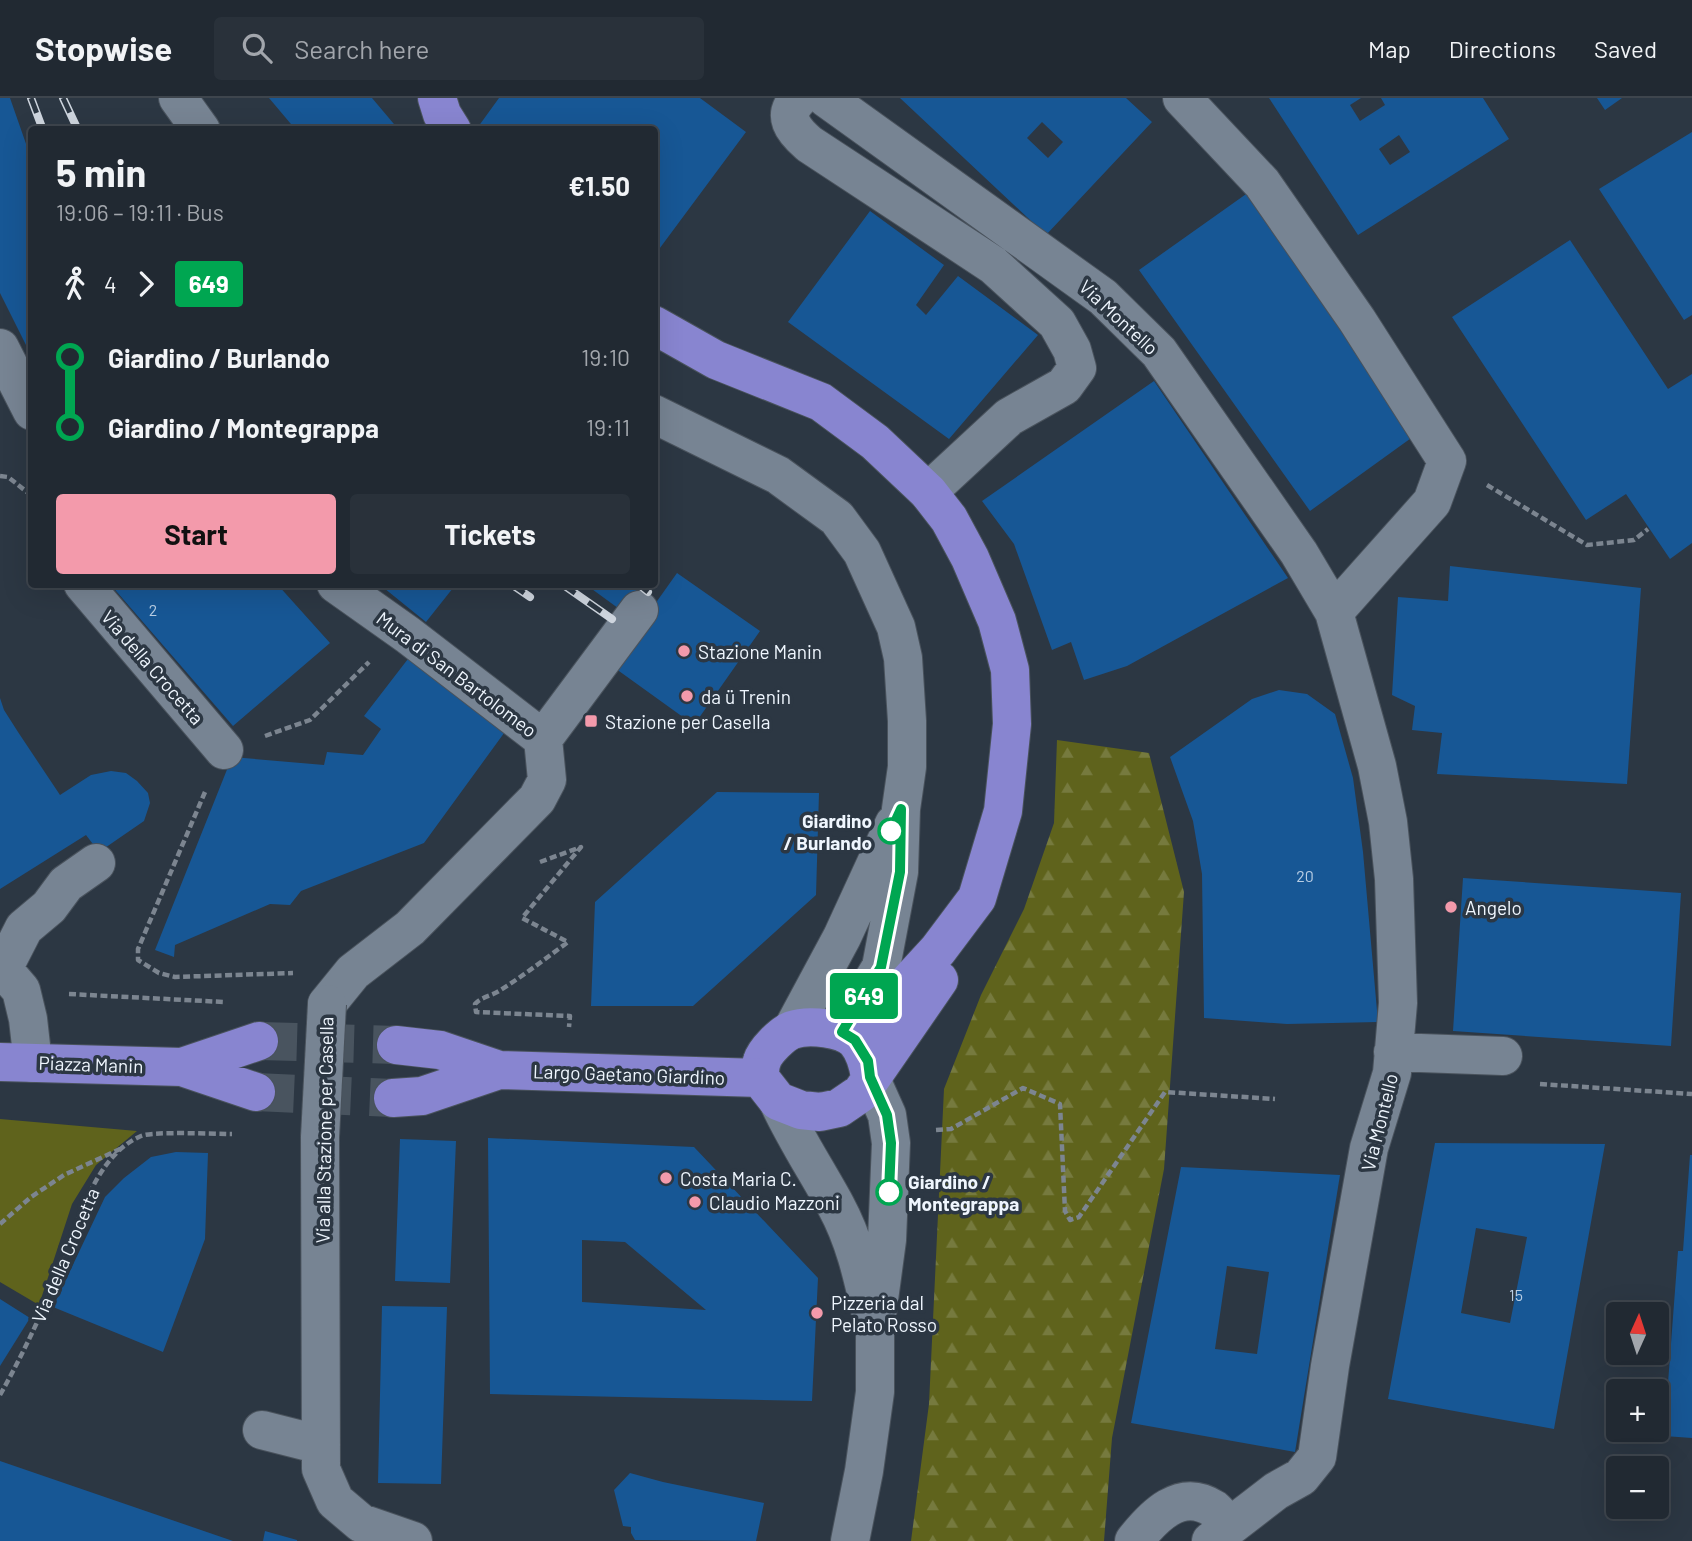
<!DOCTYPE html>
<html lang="en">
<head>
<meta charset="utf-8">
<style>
	body { margin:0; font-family:Barlow,sans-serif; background:#29313a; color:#f1f3f6; height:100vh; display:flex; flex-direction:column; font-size:26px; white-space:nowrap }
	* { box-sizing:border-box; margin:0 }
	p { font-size:23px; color:#a2a6ac }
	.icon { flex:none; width:38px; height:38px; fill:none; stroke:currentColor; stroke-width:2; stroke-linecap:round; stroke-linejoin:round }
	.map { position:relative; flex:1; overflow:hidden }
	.drawer { position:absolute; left:28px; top:28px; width:630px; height:462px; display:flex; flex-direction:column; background:#212932; border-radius:7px; box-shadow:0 7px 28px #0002,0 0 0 2px #3e454d }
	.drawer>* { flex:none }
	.badge { padding:0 14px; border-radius:5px; font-size:24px; line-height:46px }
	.needle { width:46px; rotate:3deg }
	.buttons { position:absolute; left:1606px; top:1204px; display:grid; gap:14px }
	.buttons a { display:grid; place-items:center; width:63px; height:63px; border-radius:7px; background:#212932; box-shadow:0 7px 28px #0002,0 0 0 2px #3e454d; font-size:35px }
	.map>.badge { position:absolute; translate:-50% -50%; box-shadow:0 0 0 4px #fff }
	.legs { display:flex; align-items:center; gap:10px; height:77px; padding:0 28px; font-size:23px }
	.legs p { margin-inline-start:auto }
	.overview { display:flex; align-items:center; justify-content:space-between; height:119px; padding:0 28px }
	h1 { font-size:38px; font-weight:700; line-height:52px }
	.cta { display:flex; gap:14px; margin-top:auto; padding:14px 28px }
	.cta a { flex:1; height:80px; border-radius:7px; background:#f39aab; color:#111; font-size:28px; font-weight:700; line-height:80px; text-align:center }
	.cta a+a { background:#29313a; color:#f1f3f6 }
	ul { padding:0 28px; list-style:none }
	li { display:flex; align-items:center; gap:24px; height:70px; font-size:26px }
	li i { display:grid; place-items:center; width:10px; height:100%; margin:0 9px; background:currentColor }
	li i::after { content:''; width:18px; height:18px; margin:-9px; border:5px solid; border-radius:50%; background:#212932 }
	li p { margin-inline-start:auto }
	li:first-child i { background:linear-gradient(#0000 50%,currentColor 0) }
	li:last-child i { background:linear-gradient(currentColor 50%,#0000 0) }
	header { display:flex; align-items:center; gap:42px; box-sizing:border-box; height:98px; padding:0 35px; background:#212932; border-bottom:2px solid #3e454d }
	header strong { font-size:33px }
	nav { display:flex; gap:38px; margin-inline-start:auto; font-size:24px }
	.search { width:490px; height:63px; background:#29313a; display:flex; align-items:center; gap:18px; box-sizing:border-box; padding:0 24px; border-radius:7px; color:#a2a6ac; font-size:26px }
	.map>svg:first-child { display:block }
</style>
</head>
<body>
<header>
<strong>Stopwise</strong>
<div class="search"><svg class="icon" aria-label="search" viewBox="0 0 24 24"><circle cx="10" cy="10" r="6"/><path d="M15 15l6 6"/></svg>Search here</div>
<nav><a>Map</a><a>Directions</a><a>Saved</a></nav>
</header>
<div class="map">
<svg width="1692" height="1443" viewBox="0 0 1692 1443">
	<defs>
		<pattern id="forest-firs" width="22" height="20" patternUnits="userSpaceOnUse" patternTransform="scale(1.75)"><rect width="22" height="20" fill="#5f631c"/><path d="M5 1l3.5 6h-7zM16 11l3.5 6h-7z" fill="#767a3e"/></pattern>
	</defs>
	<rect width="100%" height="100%" fill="#2c3743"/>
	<path fill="url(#forest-firs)" d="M1057,642l92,13 35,139 -20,277 -52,269 -8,103h-193l18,-137 15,-315 37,-94 43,-86 30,-86z"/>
	<path fill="#5f631c" d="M0,1021l137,12 -41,34 -24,39 -33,101 -39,-23z"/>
	<path fill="#175795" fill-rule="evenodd" d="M0,0h10l22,63v196l-32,-64z
		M269,0h103l27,32h-103z
		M499,0h201l46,34 -92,124v-126h-172l-4,-3z
		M900,0h226l26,24 -106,113zM1042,24l21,20 -15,16 -21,-20z
		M1269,0h92l-11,7 10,16 25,-16 -4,-7h102l26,41 -151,96zM1399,37l11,17 -20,13 -11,-16z
		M1597,0h25l-17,12z
		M1692,34v183l-8,5 -85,-131z
		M1249,94l165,244 -104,75 -171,-241z
		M870,113l74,54 -28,40 10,10 32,-39 80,59 -89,104 -161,-117z
		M1570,142l98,149 24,-15v169l-22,16 -44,-65 -40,26 -134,-203z
		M1154,283l134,197 -161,88 -43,14 -13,-38 -19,8 -38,-106 -32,-43z
		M1450,468l191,22 -14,196 -190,-10 5,-41 -30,-3 3,-24 -23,-11 6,-98 50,4z
		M677,475l83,58 -66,94 -82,-59 10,-55 -37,-27h42l28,20z
		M110,486h167l53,59 -97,83z
		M379,486h69l5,4 -27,34z
		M411,557l96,74 -83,114 -123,48 -11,14 -20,-1 -95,41 -1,12 -19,-7 77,-193 92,8 3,-13 36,3 18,-26 -17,-13z
		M1279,592l28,4 28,20 18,64 10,74 15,170 -91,2 -83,-6 -2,-144 -9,-53 -23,-64 82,-58z
		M0,600l4,12 14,22 42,63 31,-20 20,-4 15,2 11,8 11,12 2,10 -6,18 -45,31 -13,-17 -86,54z
		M717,694l102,1 -3,102 -123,111h-102l4,-104z
		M1463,780l218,15 -10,153 -218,-15z
		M488,1040l206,9 124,131 -6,123 -322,-7zM582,1142l43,2 81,68 -124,-8z
		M400,1041l56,2 -6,142 -55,-2z
		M1435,1045l170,1 -51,285 -166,-30zM1476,1130l51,9 -17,86 -49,-10z
		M176,1054l32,1 -3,86 -42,113 -110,-45 52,-110 19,-19 27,-21z
		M1690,1057h2v283l-28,-2 14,-185h5z
		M1181,1069l159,8 -45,277 -164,-29zM1227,1168l42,6 -12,82 -42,-5z
		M0,1201l30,19 -30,48z
		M382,1208l65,1 -6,177 -63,-1z
		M0,1363l233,80h-233z
		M630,1375l33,9 101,21 -8,38 -121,-1 -4,-7v-6l-8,-1 -9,-36z
		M265,1433l32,9v1h-34z"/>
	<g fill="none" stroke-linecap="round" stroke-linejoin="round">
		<path stroke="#49545f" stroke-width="38" stroke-dasharray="38 19" stroke-linecap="butt" d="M259,943l137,4
			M256,994l137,6"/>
		<g stroke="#49525c" stroke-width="40">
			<path id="minor" d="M178,0l23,32
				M799,0c-18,18 -6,32 10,46l184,121 64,58 15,27 5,18 -13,18 -55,31 -81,75
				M826,0l277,199 56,55 140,201 35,59 43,154 11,56 6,57 4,124 -6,70 -23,75 -39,218 -13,91 -16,20 -25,14 -65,50
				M1182,0l80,85 95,137 90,141 -15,41 -98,110
				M0,250l32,63
				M654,316l124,61 59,43 25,34 34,75 7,31 4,63v46l-6,42 -2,63 -18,95 -39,65
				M83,486l141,166
				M336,486l72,51 135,104
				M543,641l96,-129
				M0,870l3,1 18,21 7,29 5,44
				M3,871l21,-41 25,-21 17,-23 30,-21
				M327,906l26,-32 57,-44 127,-129 10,-19 -4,-41
				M792,932l50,-93 52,-113
				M1393,954l110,4
				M778,1003c17,37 39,70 58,105 18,33 26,68 34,104
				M320,1039l1,332 14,32 26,22 52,18
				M262,1332l59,15
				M850,1443l14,-70 11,-79v-63l12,-89 4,-97 -4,-28 -17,-38
				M1134,1443c19,-24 46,-54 80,-32 5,4 10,12 15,17"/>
		</g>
		<g stroke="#49525c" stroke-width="40">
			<path id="major" d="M437,0l5,16 10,16
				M654,227l62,35 105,42 54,40 53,50 21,27 21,39 27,63 13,49 2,54 -9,87 -26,87 -39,52 -83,90
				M396,947l44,5 59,20 261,8
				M0,964l182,5 74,25
				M182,969l77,-26
				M870,979c-2,-13 -5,-25 -14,-36 -12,-13 -47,-17 -64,-11 -10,4 -27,21 -30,31 -2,5 -2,12 -2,17l18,23 23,9 19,2 19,-4 22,-15 78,-113
				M393,1000l29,-2 77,-26"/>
		</g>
		<path stroke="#7c8590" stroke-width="4.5" stroke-dasharray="7 3.5" stroke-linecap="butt" d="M0,378l8,1 24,19
			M1487,387l100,60 47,-5 14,-11
			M265,638l45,-16 59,-58
			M205,694l-67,157v11l21,13 16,4 118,-4
			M540,764l41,-15 -59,71 46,24c-23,17 -45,34 -69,49 -8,5 -18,6 -24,13l1,8 94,4 -1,11
			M69,896l155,8
			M1540,986l152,10
			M936,1032l15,-1 72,-41 37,16 5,107 5,9 9,-3 86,-125 110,7
			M0,1126l31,-27 33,-22 56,-26
			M0,1297c21,-37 39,-76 56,-115 20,-46 34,-122 85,-144 12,-5 74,-2 91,-2"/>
		<use href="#minor" stroke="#778493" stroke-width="38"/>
		<use href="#major" stroke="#8885d0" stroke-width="38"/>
		<g stroke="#ced5de" stroke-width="8">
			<path id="rail" d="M31,0l12,32
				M63,0l15,32
				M511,486l19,13
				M562,486l50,35
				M638,486l10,8"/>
		</g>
		<use href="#rail" stroke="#2c3743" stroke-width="5" stroke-dasharray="16" stroke-linecap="butt"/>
		<g stroke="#49525c" stroke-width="40" stroke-linecap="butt">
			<path id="minor-bridge" d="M320,1039l7,-133"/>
		</g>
		<use href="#minor-bridge" stroke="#778493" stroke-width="38"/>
	</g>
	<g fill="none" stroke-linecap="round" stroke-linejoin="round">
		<g stroke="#fff" stroke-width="16">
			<path id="line-1" d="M889,1094l2,-49 -4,-28 -17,-38 -2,-16 -13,-21 -13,-8 39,-65 19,-95 1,-63 -10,22"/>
		</g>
		<use href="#line-1" stroke="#00a651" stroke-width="10"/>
	</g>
	<g fill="#f39aab" stroke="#2c3743" stroke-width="2.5">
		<circle cx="684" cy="553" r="7"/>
		<circle cx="687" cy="598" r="7"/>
		<rect x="584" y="616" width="14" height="14" rx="3.5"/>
		<circle cx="1451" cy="809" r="7"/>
		<circle cx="666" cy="1080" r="7"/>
		<circle cx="695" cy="1104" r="7"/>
		<circle cx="817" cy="1215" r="7"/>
	</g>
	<g fill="#fff" stroke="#00a651" stroke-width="3.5">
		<circle cx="891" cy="733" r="12"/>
		<circle cx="889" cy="1094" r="12"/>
	</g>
	<g text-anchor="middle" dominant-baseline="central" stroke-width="7" stroke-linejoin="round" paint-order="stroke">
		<g font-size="16" fill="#b9cee4">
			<text x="153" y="511">2</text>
			<text x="1305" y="777">20</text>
			<text x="1516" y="1196">15</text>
		</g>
		<g font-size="19" fill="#eff6fe" stroke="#2c3743">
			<text transform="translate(1119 219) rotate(43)">Via Montello</text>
			<text transform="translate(153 569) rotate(49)">Via della Crocetta</text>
			<text transform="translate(457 576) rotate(37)">Mura di San Bartolomeo</text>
			<text transform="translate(91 966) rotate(2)">Piazza Manin</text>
			<text transform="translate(629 976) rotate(2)">Largo Gaetano Giardino</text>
			<text transform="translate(1379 1024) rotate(-76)">Via Montello</text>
			<text transform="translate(324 1032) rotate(-89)">Via alla Stazione per Casella</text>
			<text transform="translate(65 1157) rotate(-67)">Via della Crocetta</text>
		</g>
		<g font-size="19" fill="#eff6fe" stroke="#2c3743" text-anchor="start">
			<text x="698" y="553">Stazione Manin</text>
			<text x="701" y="598">da ü Trenin</text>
			<text x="605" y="623">Stazione per Casella</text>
			<text x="1465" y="809">Angelo</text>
			<text x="680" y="1080">Costa Maria C.</text>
			<text x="709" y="1104">Claudio Mazzoni</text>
			<text x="831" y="1204">Pizzeria dal<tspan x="831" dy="22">Pelato Rosso</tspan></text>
		</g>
		<g font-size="19" font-weight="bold" fill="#eff6fe" stroke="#2c3743" text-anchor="end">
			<text x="872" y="722">Giardino<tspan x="872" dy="22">/ Burlando</tspan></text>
			<text x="908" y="1083" text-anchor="start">Giardino /<tspan x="908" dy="22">Montegrappa</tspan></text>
		</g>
	</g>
</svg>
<div class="buttons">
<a><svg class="needle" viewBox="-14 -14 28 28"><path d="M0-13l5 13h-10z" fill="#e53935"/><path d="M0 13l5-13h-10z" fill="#a2a6ac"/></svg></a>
<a>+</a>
<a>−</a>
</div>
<b class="badge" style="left:864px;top:898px;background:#00a651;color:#fff">649</b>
<section class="drawer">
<div class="overview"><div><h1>5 min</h1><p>19:06 – 19:11 · Bus</p></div><b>€1.50</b></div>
<div class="legs"><svg class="icon" aria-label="walk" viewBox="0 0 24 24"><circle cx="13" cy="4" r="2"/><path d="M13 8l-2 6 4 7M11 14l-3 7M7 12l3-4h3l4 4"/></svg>4<svg class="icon" aria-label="forward" viewBox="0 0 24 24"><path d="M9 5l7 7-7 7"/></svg><b class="badge" style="background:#00a651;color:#fff">649</b></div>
<ul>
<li><i style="color:#00a651"></i><b>Giardino / Burlando</b><p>19:10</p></li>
<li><i style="color:#00a651"></i><b>Giardino / Montegrappa</b><p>19:11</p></li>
</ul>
<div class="cta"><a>Start</a><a>Tickets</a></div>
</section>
</div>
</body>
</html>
